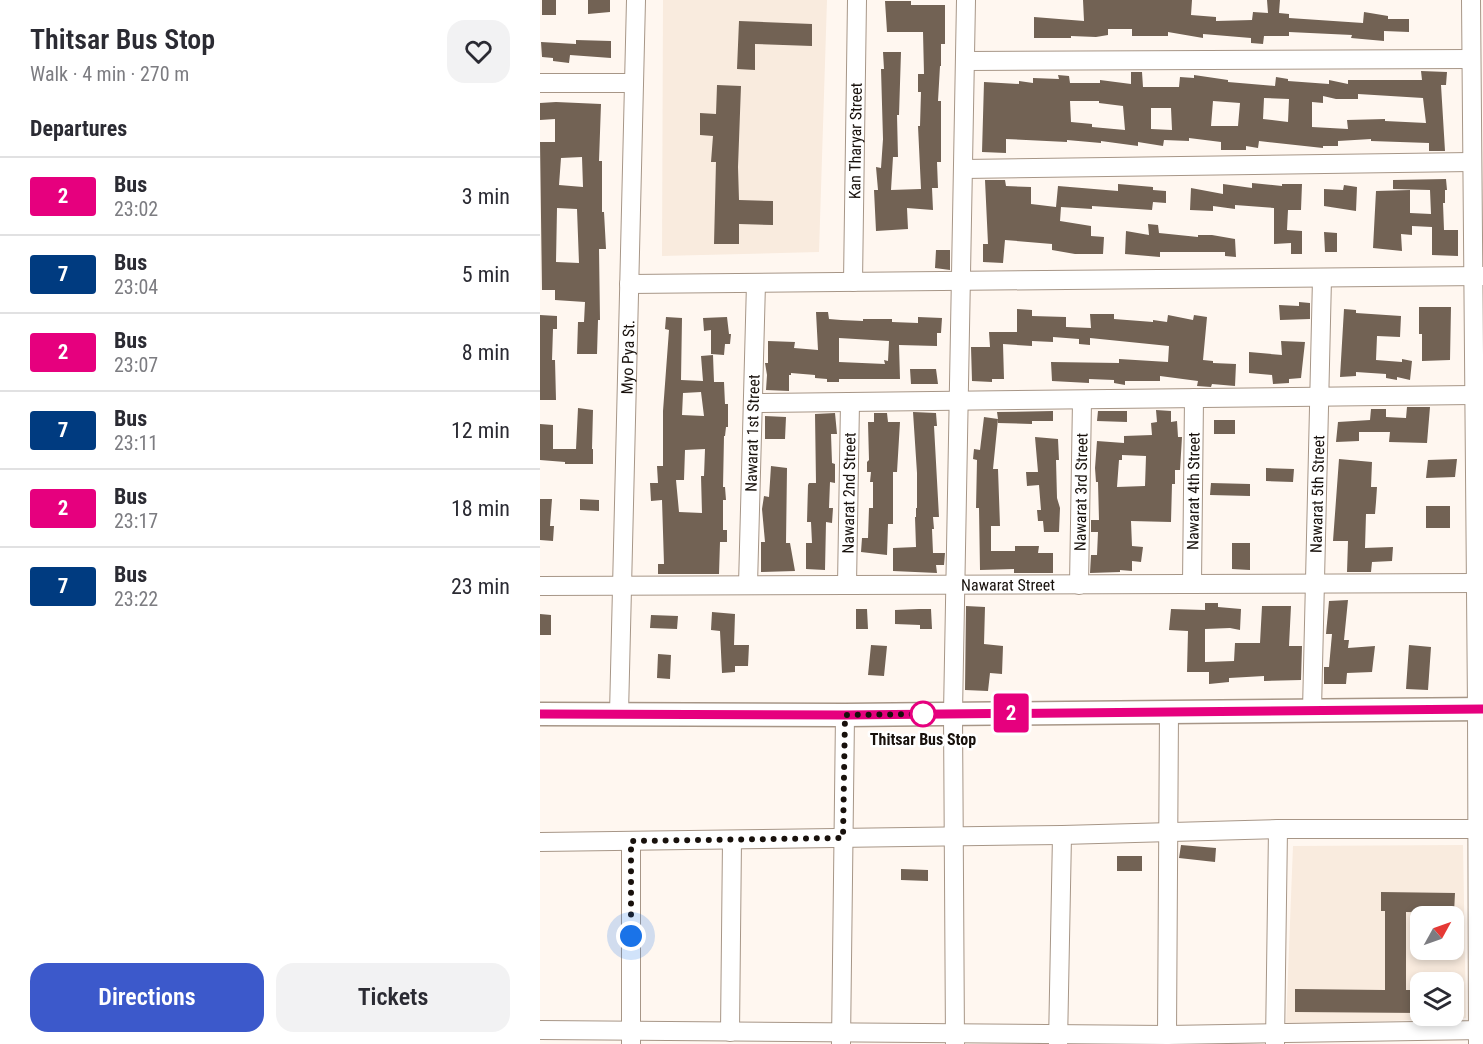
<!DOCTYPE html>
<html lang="en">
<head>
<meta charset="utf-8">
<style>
	body { margin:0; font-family:"Roboto Condensed",sans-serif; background:#f2f2f3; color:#2b2b33; height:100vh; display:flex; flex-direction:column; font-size:22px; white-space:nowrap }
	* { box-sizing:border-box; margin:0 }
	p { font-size:20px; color:#7c7c81 }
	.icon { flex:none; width:33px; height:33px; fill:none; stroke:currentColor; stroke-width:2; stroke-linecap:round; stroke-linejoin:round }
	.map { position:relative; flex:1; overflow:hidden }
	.sheet { display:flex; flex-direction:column; background:#fff; width:540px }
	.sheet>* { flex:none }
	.badge { padding:0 12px; border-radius:4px; font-size:21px; line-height:39px }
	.needle { width:39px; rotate:50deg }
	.fabs { position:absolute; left:870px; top:906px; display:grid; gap:12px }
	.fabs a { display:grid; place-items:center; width:54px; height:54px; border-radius:12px; background:#fff; box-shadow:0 3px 9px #0003; font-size:30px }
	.you { position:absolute; width:30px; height:30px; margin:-15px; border:4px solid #fff; border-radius:50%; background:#1a73e8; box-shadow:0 0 0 9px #1a73e833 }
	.map>.badge { position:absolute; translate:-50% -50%; box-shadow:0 0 0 3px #fff }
	h2 { padding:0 30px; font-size:22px; line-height:54px }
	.round { display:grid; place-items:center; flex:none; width:63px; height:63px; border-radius:18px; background:#f2f2f3 }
	.summary { display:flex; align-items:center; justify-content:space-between; height:102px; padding:0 30px }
	h1 { font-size:28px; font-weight:600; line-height:45px }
	.button { display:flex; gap:12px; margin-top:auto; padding:12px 30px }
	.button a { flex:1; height:69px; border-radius:18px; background:#3c59cb; color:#fff; font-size:24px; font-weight:600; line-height:69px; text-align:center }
	.button a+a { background:#f2f2f3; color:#2b2b33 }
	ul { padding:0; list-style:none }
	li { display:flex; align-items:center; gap:18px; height:78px; padding:0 30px; border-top:2px solid #e1e1e2 }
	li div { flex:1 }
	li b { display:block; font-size:22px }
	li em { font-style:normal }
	li .badge { min-width:66px; font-weight:700; text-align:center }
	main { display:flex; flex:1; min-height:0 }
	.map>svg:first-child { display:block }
</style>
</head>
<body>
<main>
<section class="sheet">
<div class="summary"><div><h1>Thitsar Bus Stop</h1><p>Walk · 4 min · 270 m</p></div><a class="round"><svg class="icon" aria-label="heart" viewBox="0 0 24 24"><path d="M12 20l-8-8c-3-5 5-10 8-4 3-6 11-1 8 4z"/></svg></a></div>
<h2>Departures</h2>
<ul>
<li><span class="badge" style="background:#e6007e;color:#fff">2</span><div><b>Bus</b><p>23:02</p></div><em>3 min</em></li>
<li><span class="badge" style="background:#003b80;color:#fff">7</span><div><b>Bus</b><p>23:04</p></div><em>5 min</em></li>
<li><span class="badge" style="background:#e6007e;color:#fff">2</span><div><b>Bus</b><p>23:07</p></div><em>8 min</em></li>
<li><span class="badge" style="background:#003b80;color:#fff">7</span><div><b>Bus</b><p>23:11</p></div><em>12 min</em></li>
<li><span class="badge" style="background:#e6007e;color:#fff">2</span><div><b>Bus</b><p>23:17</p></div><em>18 min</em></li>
<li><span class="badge" style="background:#003b80;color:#fff">7</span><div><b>Bus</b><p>23:22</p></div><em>23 min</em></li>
</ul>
<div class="button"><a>Directions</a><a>Tickets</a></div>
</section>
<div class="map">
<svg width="943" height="1044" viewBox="0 0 943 1044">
	<rect width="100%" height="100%" fill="#fff7f0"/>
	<path fill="#f9ebde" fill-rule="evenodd" d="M123,0h164l-8,252 -157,4z
		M923,845l3,173 -180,7 7,-179zM880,916h34v34h-34zM880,982h34v34h-34z"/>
	<path fill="#726254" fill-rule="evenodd" d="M2,0h14v15h-14z
		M48,0h22v12l-22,2z
		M543,0h109l-1,15 25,2v4l36,-1 1,-8 15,1 -1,-13h13l-1,13 10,1v4l74,5 1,-11 24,4v3h21v13l-25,-1v10l-33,-3 1,-3 -63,-3v4h-25l-1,8 -12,-1v-5l-48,-4v4l-35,-6v4h-36v-7h-24v6l-12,2 -25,-1v2h-37v-21l50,4z
		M345,1h26v4h34v39h-4v22h-1l-2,35h3v61h-4l1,26h-6l1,22 -26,-2 1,21 -32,2 -2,-41h4l-2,-23 5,1 2,-29 -2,-70h3l-1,-17h18l-2,63h-2l1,42h-5l-2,33 30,-1 -3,-63h2l1,-34h-3v-18h6l-1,-42h-36z
		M199,21l73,3v22l-57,-2v26l-18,-1z
		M36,40l35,1v17l-41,-3 -1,8 -16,-2v-3l-11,-1 -1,-15 35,2z
		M881,71l26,1 -1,13h-5l4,66h-16v-8l-58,-2v-2l-33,2v5h-15v2l-64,-7 -1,7 -12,-2v4h-25v-8l-32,-4v3l-25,-1 -1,6 -25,-4v4l-37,-5v2l-34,-3v2l-61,-3v14l-24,-1 2,-70 35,2v-3l14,2v-5l26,1 -1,-4 11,1 1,7h30v-3l31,4v-12h11l1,15h36l1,-10 14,1v-3l34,5v2l47,4 1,-9 12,2v2l41,3v-4l19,4v-4h74zM818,94l65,4 3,25 -41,-2v-2l-38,1 1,9 -36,-2v-25l11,1v-7l13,3h22zM724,98l25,1 -1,23 -25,-3zM530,101h29v2l24,3 2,24 -33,-3v-3l-21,-2zM673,101l27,2 -2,23h-27zM611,108h20l1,22 -21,-1z
		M177,85l24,1 -3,81 1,33 34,1v24l-34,-1v20h-25l2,-82h-5l2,-26 -13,-1v-22l16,1z
		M16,102l45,2 -2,57h3v51h2l2,37h-7l1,71h-2l-1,34h-20l1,-32h6l1,-20 -30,-2v-10h-13l-2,-148h15v-23l-15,1v-17zM42,157l1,30 -24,-2 2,-27zM17,208l20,1 2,54 -23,-1z
		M906,179l1,11h-2v13h-2l1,27h14v26l-26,-1v-28l-20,-1v9l-11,-1 1,17 -29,-3 3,-57 34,-1v23l21,1 -1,-24 -37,-1v-9z
		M445,180h20l1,6 25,1v17l25,3 2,-21 60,5v-7l35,3v3l13,1v12l-13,-1 -1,8 -60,-4v3l-31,-2 -1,14 31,5v10l13,1 -1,17h-28l-23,-4v-6l-47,-4 -2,23 -20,-1v-18h5z
		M712,183l30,3v-2h20l-1,26h-13l-1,20 15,1v23h-11v-11l-17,1v-36l-39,-3v4l-22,-3v5l-23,-1 1,-22 32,6v-10l29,4z
		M804,185l13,2 -1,24 -32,-5v-17l19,1z
		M608,224l10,1 1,8 39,4v-2h14l23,4 1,18 -11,-1v-4h-65v5l-35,-3 1,-23 23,4z
		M784,232l13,1v19h-12z
		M396,250h14v20l-15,-2z
		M759,302l11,1v16l-30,1 -1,-15 20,1z
		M879,307h32l-1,53 -28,1v-27h-3z
		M477,309l15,1v6l34,1v10l25,1 -1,-14h24v5l39,3v-2l14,2 1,-7 25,5 1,-5 13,2 -4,43 10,1v2l23,1 -1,22 -23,-2 -1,3 -14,-1 1,-5 -38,-5v5h-35v4l-11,-2v-3l-25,-1v4l-37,-2 -1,-19 68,1v-4l49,3 1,-16 -79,-8v7l-11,-1v-5l-26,-2v5l-21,-1v5l-29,-2 1,35h-12v3l-20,-1 -1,-34h19l-1,-15h28z
		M804,309l12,1v3l45,3 -1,21 -23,-1 -1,24 26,2v-3l10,2 -2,19 -13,-3v3l-11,-2v-4l-30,-2v4l-16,1z
		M276,312h12l1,7 12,1 22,1v-2h29v3l26,1v-6l24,1 -1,15h-4v13l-38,-1 1,34h-61v3h-12v-3l-12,-1v-3l-24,-2v2h-2v16l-23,-1 1,-15 -2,-12h3v-22l27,1 -1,6 24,2zM299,338l50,3 -1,20 -4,-1 1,4 -46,-2z
		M0,315l17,1v13h-4l-1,31h3l1,40h-16z
		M126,317l16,1 -1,62 22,1 -2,-25 12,-1 1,27h10l1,22h3v23h-2l-1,9h-1l-1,51h2l1,13h-3v30h4v12h-7l-1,32h-61v-10h6l-2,-64 -11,1 -1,-18h8l-1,-17h6v-55l6,-81 -4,-1zM161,392l3,24 -22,-1 1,-22zM165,449l-1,27h-3l1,37 -23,-1 -3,-32h8l1,-30z
		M187,317l2,17h2l-1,10h-5l-1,11 -13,-1v-24l-7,1 -1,-13z
		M741,341l24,1 -4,36 -12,1v4l-16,1 -1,-9 -23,-2v-21l33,3z
		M370,369h26l2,15h-27z
		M867,407h23l-3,36 -38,-1 1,-10h-31v9l-23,1 2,-20 32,-2 1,-11h15v8l20,1z
		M38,408l15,2 -1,39h1v15h-28v-2l-25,-2v-36l13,1v24h23z
		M616,410l15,1v11l6,-1 1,16h4l-2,33h-5v14h-3l-1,38 -40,-1 1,25 11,1 -2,15 -9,-1v10l-12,-1v2l-30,1 1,-18h6l1,-23h-7v-12h8l-1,-38h-2l-1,-14 2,-27 27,2v-7l28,-1 -1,-12 6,-1zM582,455l24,1 -1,30 -28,1 2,-27h3z
		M513,411v10h-21v3l-34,-1v-4l-5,50h5l2,57h-9v25h24v-5h24l-1,7h15v20h-39v-4l-34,1 -1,-62h-3l1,-48 -4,-1 1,-10 6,1 4,-33 14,2 -1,-7z
		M558,411h29v11l-30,-1z
		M373,412l23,1 1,13h-3l5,91h-6l1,12h-2l1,24h12l-1,12h-8l1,8 -44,-2v-23l23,-1 -1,-30h1v-9h1v-35z
		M295,413l2,21h-6l1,29 3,1v19l-5,-1 -1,26h4l-1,15 -6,-1 -1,48 -19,-1v-26h6l-1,-21h-4l1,-37 1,-2h7l-1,-69z
		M334,413h13l1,9h12l-3,50h-4v52h-5l-1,31 -26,-3 1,-14h6l1,-30h4v-26h-3l1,-10h-4v-10l2,-2 -1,-38h6z
		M225,416l21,1 -1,22h-20z
		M674,420h21v14h-21z
		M495,437l23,2 1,21h-3l1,38 3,10 -1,24h-15l-1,-11h-5l-1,-11h4l-2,-25 -12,1 -1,-14h12z
		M799,459l33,3 -1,25h6l-1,15 -1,12h-9l-1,34 28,-1 -1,14 -20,1 -1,10h-24l1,-31h-15z
		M917,459l-2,18 -29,1 2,-18z
		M231,466l16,2 -1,75h4l5,28 -34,1v-30h4l-3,-33 2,-13 5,1z
		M726,468l28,1 -1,13 -27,-1z
		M671,483l39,1v12l-40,-1z
		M0,499h12l-2,27h4l-1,15 -13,-1z
		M40,499l19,1v11l-19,-1z
		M886,506h24v22h-24z
		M692,543h18v27l-18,-1z
		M808,600l-4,40h5l-1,8 27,-2 -3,26 -25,1 -1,11h-22v-17h5l3,-33h-6l3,-33z
		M665,603h13v4l23,2 -1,21 -10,-2 -25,1v33l29,-1 1,-18h25l2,-37h29l-2,40h13l-1,34 -37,1v-5l-35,2v4l-20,2v-12h-22l1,-41 -19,-1 2,-21 34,1z
		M426,606l19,1 -1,37 19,2 -1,28 -12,-1 -2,18 -23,-1z
		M316,609h11l1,20h-12z
		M379,609h12l1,20h-12v-4l-25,-1v-14z
		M172,612l23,2 -1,31h15l-1,21h-13v6l-13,1 -2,-42 -9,-1z
		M0,614l11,1v20h-11z
		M111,615l27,1 -1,13 -27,-1z
		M331,645l16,1 -3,30 -16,-1z
		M869,645l22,2 -3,43 -22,-1z
		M118,654l13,1 -1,24 -13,-1z
		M641,845l35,3 -1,14 -36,-4z
		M577,856h25v15h-25z
		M361,869l27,1v11l-27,-1z
		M841,892l74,1 -1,20 -48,-1v78h14v23l-125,-1v-23l90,1v-79h-4z"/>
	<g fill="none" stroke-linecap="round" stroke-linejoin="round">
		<g stroke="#a79687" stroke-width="20">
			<g id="minor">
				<path d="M931,0l6,709 1,335"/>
				<path d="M425,61l506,-2"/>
				<path d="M0,83h94"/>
				<path d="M423,169l508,-7"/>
				<path id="s1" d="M313,282l4,-282"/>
				<path d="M89,284l854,-8"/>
				<path d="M213,403l721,-8"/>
				<path id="s2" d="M652,584l2,-186"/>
				<path id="s3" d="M208,585l8,-302"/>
				<path id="s4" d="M307,585l3,-183"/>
				<path id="s5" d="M539,585l3,-185"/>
				<path id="s6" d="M0,586l936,-3"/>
				<path id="s7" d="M772,710l10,-432"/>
				<path id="s8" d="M79,714l17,-714"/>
				<path d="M91,841v203"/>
				<path d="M0,842l522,-7 216,-6h199"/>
				<path d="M0,1030l627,5 316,-5"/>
				<path d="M190,1032l2,-192"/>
				<path d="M627,1035l2,-324"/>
				<path d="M301,1043l4,-328"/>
				<path d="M735,1043l3,-214"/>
				<path d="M415,1044l-2,-331 13,-713"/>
				<path d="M518,1044l4,-209"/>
			</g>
		</g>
		<g stroke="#a79687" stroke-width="25">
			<path id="major" d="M0,714l305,1 638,-6"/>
		</g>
		<use href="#minor" stroke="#fff" stroke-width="18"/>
		<use href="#major" stroke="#fff" stroke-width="22"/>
	</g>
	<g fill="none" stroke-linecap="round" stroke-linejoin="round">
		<g stroke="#fff" stroke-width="14">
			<path id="line" d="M0,714l305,1 638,-6"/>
		</g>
		<use href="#line" stroke="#e6007e" stroke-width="9"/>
		<path stroke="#18110c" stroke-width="6" stroke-dasharray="0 10.8" d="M91,936v-95l212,-3 2,-123 86,-1h-8"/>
	</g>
	<circle fill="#fff" stroke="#e6007e" stroke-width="3" cx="383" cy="714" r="12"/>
	<g text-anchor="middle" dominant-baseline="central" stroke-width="5" stroke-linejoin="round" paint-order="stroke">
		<g font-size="16" fill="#18110c" stroke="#fff">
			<text stroke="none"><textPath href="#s1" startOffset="141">Kan Tharyar Street</textPath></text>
			<text stroke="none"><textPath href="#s8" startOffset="357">Myo Pya St.</textPath></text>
			<text stroke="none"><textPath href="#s3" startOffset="152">Nawarat 1st Street</textPath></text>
			<text stroke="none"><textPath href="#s2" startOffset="93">Nawarat 4th Street</textPath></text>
			<text stroke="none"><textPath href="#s5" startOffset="93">Nawarat 3rd Street</textPath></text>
			<text stroke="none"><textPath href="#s4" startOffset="92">Nawarat 2nd Street</textPath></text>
			<text stroke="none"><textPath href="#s7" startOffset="216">Nawarat 5th Street</textPath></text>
			<text stroke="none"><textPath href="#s6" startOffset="468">Nawarat Street</textPath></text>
		</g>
		<g font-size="16" font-weight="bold" fill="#18110c" stroke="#fff">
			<text x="383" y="739">Thitsar Bus Stop</text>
		</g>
	</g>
</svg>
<div class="fabs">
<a><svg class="needle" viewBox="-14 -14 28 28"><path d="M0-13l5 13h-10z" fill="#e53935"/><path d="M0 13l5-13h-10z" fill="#7c7c81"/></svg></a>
<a><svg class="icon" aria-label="layers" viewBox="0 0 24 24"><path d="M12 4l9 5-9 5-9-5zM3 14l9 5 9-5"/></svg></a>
</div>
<div class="you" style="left:91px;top:936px"></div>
<b class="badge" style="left:471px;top:713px;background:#e6007e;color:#fff">2</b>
</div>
</main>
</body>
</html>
